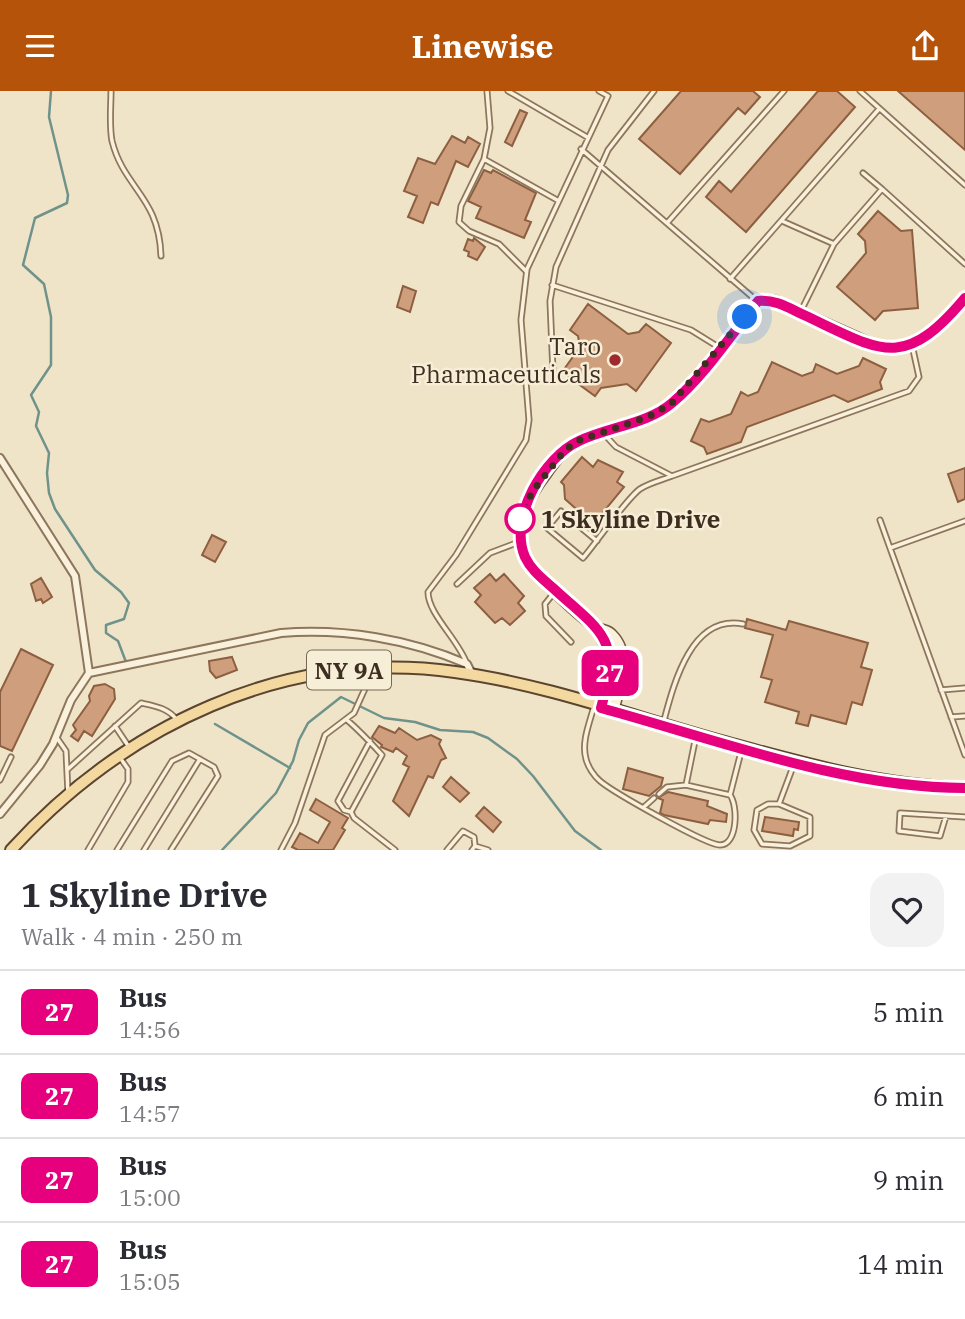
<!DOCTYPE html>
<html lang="en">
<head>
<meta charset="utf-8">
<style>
	body { margin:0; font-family:"IBM Plex Serif",serif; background:#f2f2f3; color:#2b2b33; height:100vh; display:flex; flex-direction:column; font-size:26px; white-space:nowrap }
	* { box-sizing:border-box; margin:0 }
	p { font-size:23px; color:#7c7c81 }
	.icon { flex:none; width:38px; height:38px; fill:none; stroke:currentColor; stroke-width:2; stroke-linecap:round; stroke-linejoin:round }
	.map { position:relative; height:759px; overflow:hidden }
	.side { display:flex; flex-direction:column; background:#fff; flex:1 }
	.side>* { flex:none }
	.badge { padding:0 14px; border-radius:10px; font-size:24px; line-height:46px }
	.you { position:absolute; width:35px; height:35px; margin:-18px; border:5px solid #fff; border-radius:50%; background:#1a73e8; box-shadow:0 0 0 10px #1a73e833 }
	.map>.badge { position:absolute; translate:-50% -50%; box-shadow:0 0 0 4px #fff }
	.round { display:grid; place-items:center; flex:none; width:74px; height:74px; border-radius:21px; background:#f2f2f3 }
	.overview { display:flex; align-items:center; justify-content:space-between; height:119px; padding:0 21px }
	h1 { font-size:33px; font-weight:800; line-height:52px }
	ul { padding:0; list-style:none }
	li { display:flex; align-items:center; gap:21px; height:84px; padding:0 21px; border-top:2px solid #e1e1e2 }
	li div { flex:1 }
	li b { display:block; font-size:26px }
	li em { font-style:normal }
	li .badge { min-width:77px; font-weight:700; text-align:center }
	header { display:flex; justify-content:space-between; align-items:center; height:91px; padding:0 21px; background:#b45309; color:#fff; font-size:32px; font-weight:800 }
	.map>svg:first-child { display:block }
</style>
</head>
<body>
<header><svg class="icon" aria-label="menu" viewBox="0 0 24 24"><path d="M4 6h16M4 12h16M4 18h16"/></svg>Linewise<svg class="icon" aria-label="share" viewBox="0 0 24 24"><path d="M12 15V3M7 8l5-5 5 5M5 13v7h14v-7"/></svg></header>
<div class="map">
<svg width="965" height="759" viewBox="0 0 965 759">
	<rect width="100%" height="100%" fill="#f0e4c8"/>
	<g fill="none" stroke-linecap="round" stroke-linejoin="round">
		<path stroke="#6f938a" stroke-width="2.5" d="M51,0l-2,26 19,78 -1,8 -32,15 -12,47 21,19 7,33v48l-20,30 8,17 -3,14 13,27 -2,20 2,20 6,16 40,61 26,22 8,11 -5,16 -18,6v8l12,8 8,21
			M215,633l75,44
			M222,759l54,-57 17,-32 6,-21 9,-17 33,-26 43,21 31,4 25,8 33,2 15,6 29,21 16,17 42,55 26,19"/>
	</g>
	<path fill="#cf9f7d" stroke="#8d5f41" stroke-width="2" d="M681,0h72l7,6 -15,17 -7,-6 -58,66 -41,-35z
		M818,0h19l18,16 -109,125 -40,-35 13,-16 12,11z
		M898,0h67v59z
		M520,19l7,3 -15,33 -7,-4z
		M452,45l13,7 3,-6 12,7 -12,23 -12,-6 -18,44 -7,-3 -8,21 -15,-6 9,-21 -13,-5 14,-33 17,6z
		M484,79l7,3 2,-3 43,23 -11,27 6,2 -7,16 -48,-20 5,-11 -13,-6z
		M878,120l23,20 11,-1 6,78 -35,3 -8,9 -38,-33 29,-34 -1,-12 -7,-7z
		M474,147l11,9 -8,13 -9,-4 1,-4 -5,-2 4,-11 5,2z
		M403,195l13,5 -6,21 -13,-5z
		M588,213l40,30 11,-2 7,-8 25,19 -35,48 -9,-7 -26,4 -6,8 -33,-24 18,-25 -2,-11 -8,-6z
		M863,267l23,11 -6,13 2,7 -34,13 -14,-7 -87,32 -6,15 -34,12 -3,-7 -13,-6 10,-22 8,3 22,-8 10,-22 7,4 10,-4 14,-30 30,14 11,-4 3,-8 21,10 22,-8z
		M582,366l11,10 5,-7 25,12 -6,10 7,5 -24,29h-16l-19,-17 -1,-14 -3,-3z
		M965,377v31l-7,3 -10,-28z
		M212,444l14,7 -11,20 -13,-7z
		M490,483l6,7 8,-7 20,22 -6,7 7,8 -15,14 -8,-7 -7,5 -20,-21 6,-7 -7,-7z
		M41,487l11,19 -9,6 -2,-4 -5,2 -5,-17z
		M747,528l39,11 3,-9 79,22 -7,24 11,3 -10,35 -10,-3 -6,22 -35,-9 -3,11 -12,-3 3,-11 -34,-10 7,-22 -11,-3 12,-42 -28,-7z
		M21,558l32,16 -41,86 -12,-5v-54z
		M232,566l5,13 -21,8 -6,-7 -1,-10z
		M105,593l9,5 1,10 -23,37 -8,-5 -6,10 -7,-5 5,-6 -3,-5 17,-24 -1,-5 5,-10z
		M379,635l16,7 4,-5 18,12 14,-5 10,5 -2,4 7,14 -5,2 -8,18 -5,-2 -19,40 -16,-15 16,-34 -6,-3 4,-8 -11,-8 -3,4 -12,-5 1,-2 -10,-8z
		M628,677l35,10 -2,8 -12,10 -26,-7z
		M451,686l18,16 -9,9 -17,-15z
		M668,701l40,9 -1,5 20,8 -1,8 -16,-2 -2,4 -44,-9 -4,-2 3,-13 -5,-2z
		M316,708l32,19 -6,10 3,2 -12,20h-35l-6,-3 8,-14 18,10 12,-21 -20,-12z
		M484,716l17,15 -8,10 -17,-16z
		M765,726l34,5 -1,8 -4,-1 -1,7 -31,-5z"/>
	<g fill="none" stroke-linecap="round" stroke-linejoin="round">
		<g stroke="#8d765c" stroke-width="7">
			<path id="lane" d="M111,0c0,16 -2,34 1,50 12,48 47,55 49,115
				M487,0l3,37 -6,31 73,41
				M508,0l79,46
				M860,0l105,94
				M581,58l176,152
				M484,68l-23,47 -2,16 10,9 30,13 27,27
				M863,82l19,16
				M782,130l52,23
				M667,132l117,-132
				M730,188l149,-170
				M552,194l139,45 29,18
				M801,220l33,-67 48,-55 83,75
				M553,281l-3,-71 6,-34 52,-117 46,-59
				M604,343l12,13 56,29 237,-85 10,-14 -7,-32
				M880,429l10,28
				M965,430l-75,27 75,207
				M597,450l-36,-30 -14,17 36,30c13,-15 44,-60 57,-69 9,-6 22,-9 32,-13
				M457,493l33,-31 29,-11
				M553,503l-8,10 1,12 25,26
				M467,573c-9,-25 -39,-50 -39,-72l28,-37 70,-115 3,-20 -8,-100 6,-51 81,-173 -9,-5
				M941,599l24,-2
				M594,615c-4,16 -13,36 -8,53 2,8 8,17 14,22 13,11 106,64 120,64 18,0 18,-40 10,-50
				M951,626l14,-1
				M347,629c13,11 24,23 35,35l-31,57 -7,-2 -6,-9 32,-60
				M663,633c10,-37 27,-110 80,-100
				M115,635l14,21
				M696,645l-10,49 44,10 12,-47
				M57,647l9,13 2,42
				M67,679l74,-67c14,3 27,5 36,17
				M0,689l11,-23
				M659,703l8,-7 19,-2
				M768,713h11l31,13v19l-20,10 -28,-2 -8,-14 3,-20z
				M779,713l15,-40
				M644,716l10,-9
				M351,721l3,6 41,32
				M946,725l-6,20 -41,-5 1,-18 65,4
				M475,755l13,4
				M88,759l40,-68v-13l-7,-10
				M117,759l55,-89 17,-8 25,14 4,9 -47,74
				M144,759l56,-91
				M281,759l14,-27 30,-88 29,-22 18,-40
				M447,759l16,-19 11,6 1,9 -3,4"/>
		</g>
		<g stroke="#8d765c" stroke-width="10">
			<path id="street" d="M0,367l75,118 14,97
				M0,723l40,-49 13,-21 18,-44 18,-27 192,-40c63,-5 128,6 186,31l5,10"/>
		</g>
		<g stroke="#6f573f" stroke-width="13">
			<path id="secondary" d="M598,537l13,34 -9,46
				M613,620c6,-23 19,-56 -1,-76 -4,-5 -9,-4 -14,-7 -15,-8 -52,-44 -63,-57 -28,-33 -12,-67 10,-96 8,-11 17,-24 29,-31 30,-18 71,-18 98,-41 31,-26 60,-70 86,-102h17l103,46c37,7 65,-23 87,-49"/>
		</g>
		<g stroke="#5b4430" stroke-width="14">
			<path id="primary" d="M11,759c113,-124 274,-202 444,-178 90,12 179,45 266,69 81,22 160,45 244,47"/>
		</g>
		<use href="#lane" stroke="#faf1dc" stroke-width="3.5"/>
		<use href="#street" stroke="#faf1dc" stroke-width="6"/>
		<use href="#secondary" stroke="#faf1dc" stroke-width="10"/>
		<use href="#primary" stroke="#f3d9a0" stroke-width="10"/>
	</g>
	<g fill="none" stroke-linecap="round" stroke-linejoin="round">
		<g stroke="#fff" stroke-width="16">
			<path id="line" d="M965,207c-62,74 -84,53 -161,17 -15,-7 -29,-16 -46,-14 -27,34 -53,74 -86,102 -24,21 -64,24 -93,38 -35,16 -71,77 -54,116 6,13 18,22 28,31 50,46 68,48 48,120 117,32 243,80 364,80"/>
		</g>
		<use href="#line" stroke="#e6007e" stroke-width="10"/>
		<path stroke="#3d2e20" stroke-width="7" stroke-dasharray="0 12.6" d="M520,428l12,-27 33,-42 15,-10 68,-23 23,-13 74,-87"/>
	</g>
	<circle fill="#9e2a2b" stroke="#f7eed8" stroke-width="2.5" cx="615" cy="269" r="7"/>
	<circle fill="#fff" stroke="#e6007e" stroke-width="3.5" cx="520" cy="428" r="14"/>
	<g text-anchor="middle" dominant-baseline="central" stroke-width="5" stroke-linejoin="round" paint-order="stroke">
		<rect fill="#f7eed8" stroke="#756857" stroke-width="2" x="307" y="559.5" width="84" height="39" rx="5"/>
		<g font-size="23" font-weight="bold" fill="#3d2e20">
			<text x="349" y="579">NY 9A</text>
		</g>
		<g font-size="24" fill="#3d2e20" stroke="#f7eed8" text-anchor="end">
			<text x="601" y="255">Taro<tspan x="601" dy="28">Pharmaceuticals</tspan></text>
		</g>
		<g font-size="24" font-weight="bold" fill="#3d2e20" stroke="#f7eed8" text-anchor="start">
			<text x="541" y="428">1 Skyline Drive</text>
		</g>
	</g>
</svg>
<div class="you" style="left:745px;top:226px"></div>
<b class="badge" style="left:610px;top:582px;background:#e6007e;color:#fff">27</b>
</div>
<section class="side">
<div class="overview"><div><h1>1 Skyline Drive</h1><p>Walk · 4 min · 250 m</p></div><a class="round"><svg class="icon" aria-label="heart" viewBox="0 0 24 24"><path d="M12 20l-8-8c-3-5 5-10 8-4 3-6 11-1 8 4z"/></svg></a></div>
<ul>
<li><span class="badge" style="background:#e6007e;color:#fff">27</span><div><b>Bus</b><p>14:56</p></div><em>5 min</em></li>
<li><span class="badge" style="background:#e6007e;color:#fff">27</span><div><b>Bus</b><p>14:57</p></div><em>6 min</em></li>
<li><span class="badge" style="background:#e6007e;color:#fff">27</span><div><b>Bus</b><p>15:00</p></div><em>9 min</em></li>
<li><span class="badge" style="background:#e6007e;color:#fff">27</span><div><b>Bus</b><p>15:05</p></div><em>14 min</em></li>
</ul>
</section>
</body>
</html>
